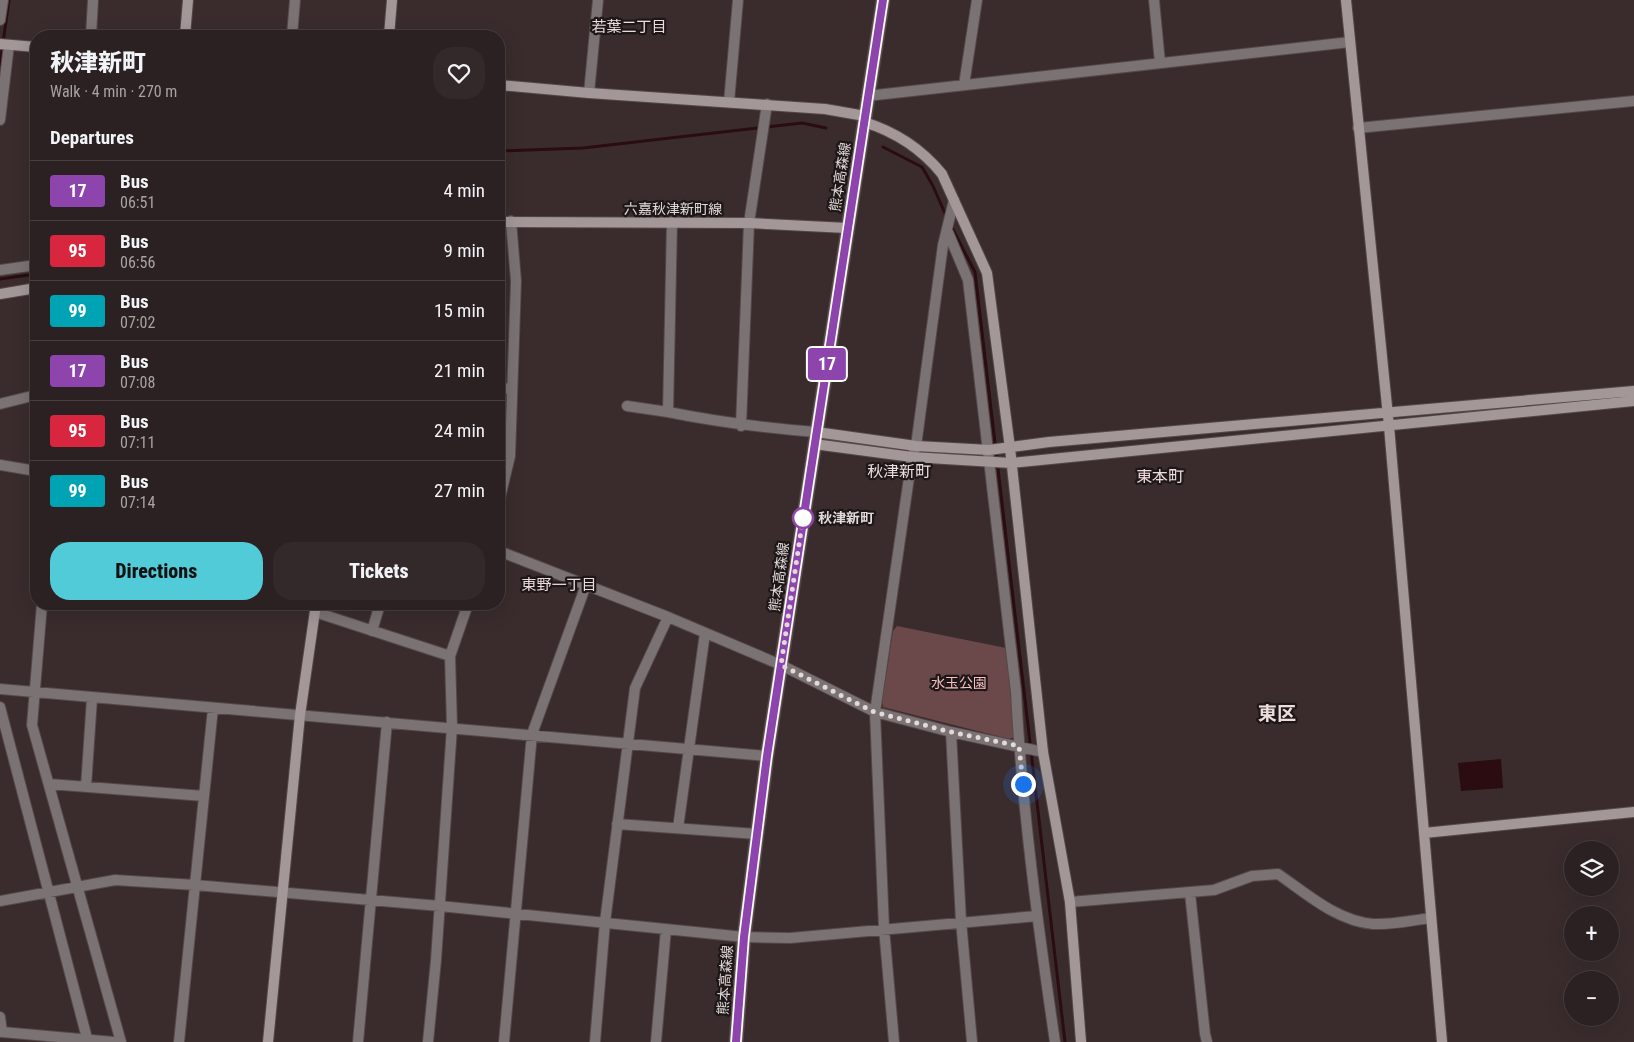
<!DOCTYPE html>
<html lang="en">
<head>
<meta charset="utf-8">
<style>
	body { margin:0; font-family:"Roboto Condensed","Noto Sans JP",sans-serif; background:#34292a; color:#f1f3f6; height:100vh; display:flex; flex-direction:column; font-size:19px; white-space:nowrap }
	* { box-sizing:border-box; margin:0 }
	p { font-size:16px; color:#a6a3a5 }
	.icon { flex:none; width:28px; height:28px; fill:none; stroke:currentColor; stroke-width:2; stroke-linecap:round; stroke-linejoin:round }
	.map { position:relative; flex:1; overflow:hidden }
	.sheet { position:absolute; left:30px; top:30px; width:475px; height:580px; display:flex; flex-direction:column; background:#2c2122; border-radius:20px; box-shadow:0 5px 20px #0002,0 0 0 1px #483e40 }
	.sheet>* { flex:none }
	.badge { padding:0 10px; border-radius:4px; font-size:18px; line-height:32px }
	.controls { position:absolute; left:1564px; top:841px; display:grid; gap:10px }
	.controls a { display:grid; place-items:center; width:55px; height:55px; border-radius:50%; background:#2c2122; box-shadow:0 5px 20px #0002,0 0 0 1px #483e40; font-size:25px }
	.you { position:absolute; width:25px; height:25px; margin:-12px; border:4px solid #fff; border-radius:50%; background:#1a73e8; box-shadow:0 0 0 8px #1a73e833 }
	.map>.badge { position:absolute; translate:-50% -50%; box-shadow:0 0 0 2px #fff }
	h2 { padding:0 20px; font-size:19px; line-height:45px }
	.round { display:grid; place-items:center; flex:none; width:52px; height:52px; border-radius:20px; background:#34292a }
	.summary { display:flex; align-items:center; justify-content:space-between; height:85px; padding:0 20px }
	h1 { font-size:24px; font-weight:800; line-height:38px }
	.cta { display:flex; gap:10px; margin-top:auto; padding:10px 20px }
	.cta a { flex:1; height:58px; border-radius:20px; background:#52cbd9; color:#111; font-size:20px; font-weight:800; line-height:58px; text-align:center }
	.cta a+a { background:#34292a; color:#f1f3f6 }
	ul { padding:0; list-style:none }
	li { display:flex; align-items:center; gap:15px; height:60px; padding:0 20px; border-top:1px solid #483e40 }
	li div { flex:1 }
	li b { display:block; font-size:19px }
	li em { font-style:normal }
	li .badge { min-width:55px; font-weight:700; text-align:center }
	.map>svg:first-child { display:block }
</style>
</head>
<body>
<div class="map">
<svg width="1634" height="1042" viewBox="0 0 1634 1042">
	<rect width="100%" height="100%" fill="#3a2c2d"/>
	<path fill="#6b494b" d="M897,626l109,22 9,89 -6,2 -126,-32 -1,-5 11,-71z"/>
	<path fill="#2b0c10" d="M1501,759l2,29 -42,3 -3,-28z"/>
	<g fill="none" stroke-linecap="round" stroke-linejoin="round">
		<path stroke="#2b0c10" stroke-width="3" d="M0,65l9,-65
			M883,147l39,20 11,19 14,32
			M499,151l84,-3 219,-25 24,5
			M951,226l24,46 90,770
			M0,279l36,-5"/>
		<g stroke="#554849" stroke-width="12">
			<path id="street" d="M1154,0l6,63
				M0,20l3,-20
				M91,36l2,-36
				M292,36l3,-36
				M964,85l13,-85
				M589,93l9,-93
				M867,96l483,-54
				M729,102l9,-102
				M0,120l9,-75
				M1358,128l276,-27
				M672,222l-4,190c49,10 98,16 148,20
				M947,230l21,50 48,412c6,117 22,234 39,350
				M0,270l36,-5
				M499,389l13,-1
				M0,404l36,-9
				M627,406l41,6
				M741,426l8,-203 18,-119
				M0,465l36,6
				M499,502l11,-46 6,-175 -5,-60
				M499,551l169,66 113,48 94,47 76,20 92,20
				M42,604l-10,121 89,317
				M315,612l135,44
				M372,631l8,-27
				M0,689l767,67
				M0,707l88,335
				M951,732l10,189 11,121
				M49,784l155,12
				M86,787l6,-89
				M617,824l140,10
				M678,828l27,-195
				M1190,893l15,141 2,8
				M0,901l115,-21 80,5 245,21 304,31 46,1 247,-22
				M1070,902l144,-12 38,-14 26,-2c29,20 59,47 95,50 19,1 40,-4 58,-6
				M0,1017l2,15 112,10
				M179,1042l34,-334
				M358,1042l29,-320
				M428,1042l8,-82 16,-233 -2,-71 18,-52
				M504,1042l28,-308 54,-149
				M595,1042l10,-120 30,-234 33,-71
				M656,1042l10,-113
				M894,1042l-10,-114 -9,-216 37,-255 4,-11 27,-201 11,-45"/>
		</g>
		<g stroke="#554849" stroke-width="12">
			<path id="secondary" d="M1346,0l43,426 53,616
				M185,36l3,-36
				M389,36l3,-36
				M0,44l36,3
				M499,85l90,8 236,16 40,7
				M864,122c32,10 57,26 78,52l45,99 23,175 33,304 27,150 11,140
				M499,222l250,1 98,5
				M0,294l36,-6
				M816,432l100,14 73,4 60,-8 585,-51
				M814,444l98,13 99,6 623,-62
				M1424,833l210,-21
				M268,1042l32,-327 16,-111"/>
		</g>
		<g stroke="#554849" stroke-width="15">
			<path id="primary" d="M736,1042l8,-105 23,-181 116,-756"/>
		</g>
		<use href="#street" stroke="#7a7273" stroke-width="10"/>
		<use href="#secondary" stroke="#a39798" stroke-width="10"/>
		<use href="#primary" stroke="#c3b4b5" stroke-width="12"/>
	</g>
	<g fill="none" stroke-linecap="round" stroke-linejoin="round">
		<g stroke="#fff" stroke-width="11">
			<path id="line" d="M736,1042l8,-105 23,-181 116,-756"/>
		</g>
		<use href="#line" stroke="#8e44ad" stroke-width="8"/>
		<path stroke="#e2d9d9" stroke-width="5" stroke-dasharray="0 9" d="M803,518l-22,147 93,47 77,20 68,14 4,38"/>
	</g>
	<circle fill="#fff" stroke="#8e44ad" stroke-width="2.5" cx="803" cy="518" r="10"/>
	<g text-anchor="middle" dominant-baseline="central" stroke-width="4.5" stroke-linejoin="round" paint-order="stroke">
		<g font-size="14" fill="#e2d9d9" stroke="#1d1717">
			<text transform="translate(840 177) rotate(-81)">熊本高森線</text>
			<text x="673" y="209">六嘉秋津新町線</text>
			<text transform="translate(779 577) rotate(-82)">熊本高森線</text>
			<text transform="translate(725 980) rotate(-86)">熊本高森線</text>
		</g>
		<g font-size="14" font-weight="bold" fill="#e2d9d9" stroke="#1d1717" text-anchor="start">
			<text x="818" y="518">秋津新町</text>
		</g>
		<g font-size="14" fill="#f7bfc2" stroke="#1d1717">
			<text x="959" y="683">水玉公園</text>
		</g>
		<g font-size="15" fill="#eedcdd" stroke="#1d1717">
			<text x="629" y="27">若葉二丁目</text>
			<text x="559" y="585">東野一丁目</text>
		</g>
		<g font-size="16" fill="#eedcdd" stroke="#1d1717">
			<text x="899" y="471">秋津新町</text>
			<text x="1160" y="476">東本町</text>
		</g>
		<g font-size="19" font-weight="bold" fill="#eedcdd" stroke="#1d1717">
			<text x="1277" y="713">東区</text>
		</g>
	</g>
</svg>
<div class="controls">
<a><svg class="icon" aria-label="layers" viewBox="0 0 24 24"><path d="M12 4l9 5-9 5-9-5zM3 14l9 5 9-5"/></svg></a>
<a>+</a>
<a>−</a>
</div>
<div class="you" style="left:1023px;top:784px"></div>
<b class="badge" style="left:827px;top:364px;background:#8e44ad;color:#fff">17</b>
<section class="sheet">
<div class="summary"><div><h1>秋津新町</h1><p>Walk · 4 min · 270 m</p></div><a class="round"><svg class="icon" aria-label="heart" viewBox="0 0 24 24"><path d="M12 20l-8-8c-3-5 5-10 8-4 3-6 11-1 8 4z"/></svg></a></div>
<h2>Departures</h2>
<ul>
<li><span class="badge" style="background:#8e44ad;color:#fff">17</span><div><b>Bus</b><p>06:51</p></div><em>4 min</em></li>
<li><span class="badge" style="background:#d7263d;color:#fff">95</span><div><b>Bus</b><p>06:56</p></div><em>9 min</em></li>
<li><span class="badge" style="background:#00a3b4;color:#fff">99</span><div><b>Bus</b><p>07:02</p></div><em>15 min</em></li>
<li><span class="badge" style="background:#8e44ad;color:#fff">17</span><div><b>Bus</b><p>07:08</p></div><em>21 min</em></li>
<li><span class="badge" style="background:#d7263d;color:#fff">95</span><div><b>Bus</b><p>07:11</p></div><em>24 min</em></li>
<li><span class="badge" style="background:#00a3b4;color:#fff">99</span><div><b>Bus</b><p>07:14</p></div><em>27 min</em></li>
</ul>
<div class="cta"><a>Directions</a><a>Tickets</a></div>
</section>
</div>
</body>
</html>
